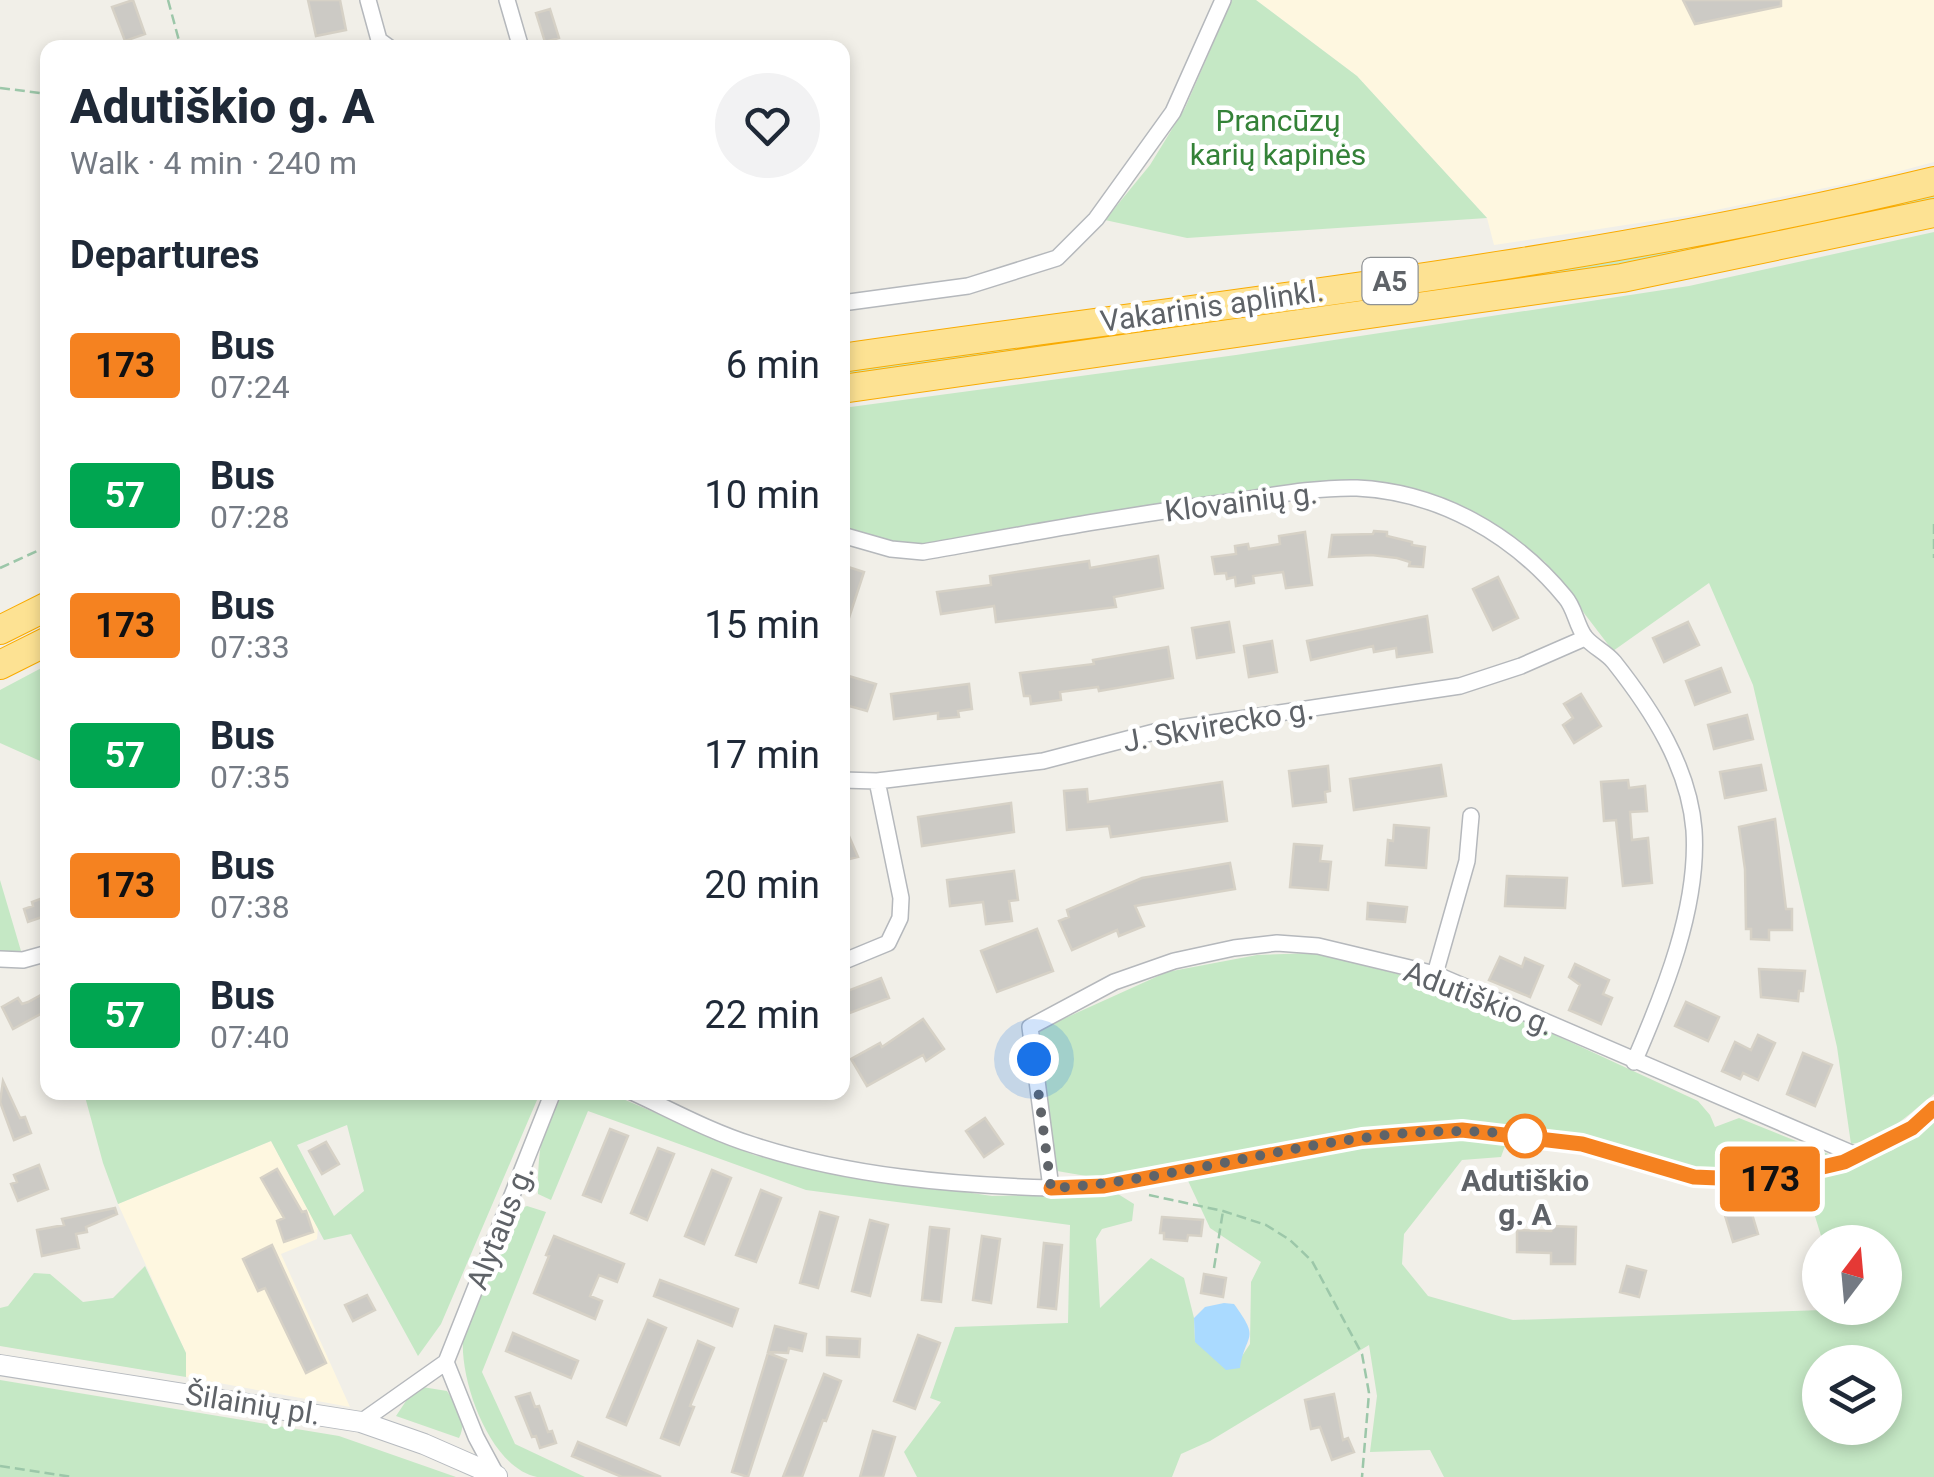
<!DOCTYPE html>
<html lang="en">
<head>
<meta charset="utf-8">
<style>
	body { margin:0; font-family:Roboto,sans-serif; background:#f2f2f3; color:#1f2937; height:100vh; display:flex; flex-direction:column; font-size:38px; white-space:nowrap }
	* { box-sizing:border-box; margin:0 }
	p { font-size:32px; color:#747a83 }
	.icon { flex:none; width:55px; height:55px; fill:none; stroke:currentColor; stroke-width:2; stroke-linecap:round; stroke-linejoin:round }
	.map { position:relative; flex:1; overflow:hidden }
	.side { position:absolute; left:40px; top:40px; width:810px; height:1060px; display:flex; flex-direction:column; background:#fff; border-radius:20px; box-shadow:0 5px 15px #0003 }
	.side>* { flex:none }
	.badge { padding:0 20px; border-radius:8px; font-size:35px; line-height:65px }
	.needle { width:65px; rotate:16deg }
	.buttons { position:absolute; left:1802px; top:1225px; display:grid; gap:20px }
	.buttons a { display:grid; place-items:center; width:100px; height:100px; border-radius:50%; background:#fff; box-shadow:0 5px 15px #0003; font-size:50px }
	.you { position:absolute; width:50px; height:50px; margin:-25px; border:8px solid #fff; border-radius:50%; background:#1a73e8; box-shadow:0 0 0 15px #1a73e833 }
	.map>.badge { position:absolute; translate:-50% -50%; box-shadow:0 0 0 5px #fff }
	h2 { padding:0 30px; font-size:38px; line-height:90px }
	.round { display:grid; place-items:center; flex:none; width:105px; height:105px; border-radius:52px; background:#f2f2f3 }
	.summary { display:flex; align-items:center; justify-content:space-between; height:170px; padding:0 30px }
	h1 { font-size:48px; font-weight:800; line-height:75px }
	ul { padding:0; list-style:none }
	li { display:flex; align-items:center; gap:30px; height:130px; padding:0 30px }
	li div { flex:1 }
	li b { display:block; font-size:38px }
	li em { font-style:normal }
	li .badge { min-width:110px; font-weight:700; text-align:center }
	.map>svg:first-child { display:block }
</style>
</head>
<body>
<div class="map">
<svg width="1934" height="1477" viewBox="0 0 1934 1477">
	<rect width="100%" height="100%" fill="#f1efe8"/>
	<path fill="#fef7e0" d="M1256,0h678v162l-60,16 -183,37 -197,30 -7,-27 -130,-142z
		M271,1141l47,87 -1,11 -36,15 69,153 -164,-30v-24l-68,-149z"/>
	<path fill="#c5e8c5" fill-rule="evenodd" d="M1232,0h24l101,76 130,142 -300,20 -82,-18 45,-55 35,-57z
		M1934,193v8l-280,59 -811,117v-10z
		M1934,232v862c-25,20 -49,45 -83,50l-14,-97 -84,-362 -44,-102 -96,68 -68,-89 -42,-32 -54,-28 -90,-19 -434,61 -40,-3 -42,-14v-119l393,-53 453,-69z
		M47,665v99l-47,-21v-53z
		M0,880l21,71 -21,1z
		M1313,953l117,29 80,32 188,87 12,14 5,12 24,-9 92,37 -5,4 -56,13 -25,3 -49,-4 -115,-34 -69,-11 -11,31 -39,3 -58,74 -2,30 26,32 85,24 372,-12v-66h-62l-19,-61 47,-14 42,-17 41,-30v357h-490l-14,-27 -60,2 7,-56 -8,-51 -159,96 -29,13 -9,23h-255l-13,-25 37,-50 -11,-4 25,-71 113,-4 2,-98 -264,-35 -218,-79 -37,89 -13,-6c0,-35 1,-76 28,-101h43l145,62 50,13 188,28 126,-2 16,10 -2,17 -30,8 -6,10 4,69 51,-50 33,20 10,40 1,24 47,14 8,-12 1,-62 10,-20 -51,-34 -27,-58 -62,12 -64,-11 -19,-132 3,-10 126,-57 90,-17zM1820,1362h65v66h-65z
		M84,1093v-1l456,1 -99,231 -23,32 -67,-122 -27,6 -53,-99 -153,63 -15,-41zM347,1125l17,66 -30,25 -37,-71z
		M527,1206l19,6 -64,160 33,72 70,33c-15,0 -33,0 -48,0 -48,-9 -81,-104 -73,-146l48,-119z
		M145,1266l41,87v24l-186,-31v-38l8,-2 26,-33 16,1 33,28 30,-4z
		M0,1380l339,56 117,41h-456z
		M416,1386l31,5c10,15 21,30 12,47l-63,-22z"/>
	<path fill="#aadaff" d="M1224,1303l10,1c27,37 12,28 6,64l-14,2 -31,-28 -1,-24 11,-11z"/>
	<path fill="#cccac5" stroke="#d6d1c6" stroke-width="2.5" d="M133,0l12,34 -20,7 -13,-34z
		M308,0h32l6,30 -30,6z
		M1683,0h98v6l-86,18z
		M550,9l9,29 -14,4 -9,-29z
		M1374,531l13,1v4l25,6v3l13,2 -2,20 -14,-1 1,-4 -13,-4 -26,-3 -42,2 3,-22 41,-1z
		M1305,532l7,53 -26,3 -3,-16 -30,4 1,7 -18,3 -1,-9 -8,2 -1,-6 -11,1 -3,-17 24,-3 -1,-8 13,-2 1,5 31,-5 -1,-8z
		M1158,556l5,32 -49,9 2,10 -120,15 -2,-16 -53,8 -4,-22 54,-7 -1,-9 99,-15 1,7z
		M842,565l22,7 -19,58h-3z
		M1498,577l20,41 -25,12 -20,-41z
		M1427,616l5,36 -35,5 -1,-9 -22,4 -1,-6 -62,14 -4,-19z
		M1229,622l5,30 -37,6 -5,-30z
		M1688,622l11,23 -35,17 -11,-24z
		M1272,641l5,31 -28,5 -5,-31z
		M1168,647l5,31 -74,13 -1,-4 -38,5 1,8 -30,4 -1,-8h-6l-4,-23 74,-9 -1,-4z
		M1721,668l9,24 -35,13 -9,-24z
		M842,674l34,10 -9,27 -25,-7z
		M969,684l3,25 -14,2 1,6 -21,2v-6l-44,6 -3,-25z
		M1581,694l20,32 -27,17 -11,-18 10,-7 -9,-14z
		M1747,715l6,24 -39,10 -6,-24z
		M1441,765l5,31 -92,14 -4,-31z
		M1761,765l5,25 -41,8 -5,-26z
		M1328,766l2,25 -5,1 1,10 -33,4 -4,-35z
		M1628,780l1,8 16,-2 2,25 -17,1 2,28 16,-2 4,45 -29,3 -7,-66 -12,1 -3,-39z
		M1222,782l5,39 -116,16 -2,-11 -42,4 -3,-39 23,-2 1,13z
		M1011,803l3,29 -92,14 -4,-29z
		M1775,819l11,90h6v21h-23v10l-18,-1v-10h-5l-1,-60 -6,-42z
		M842,820l16,37 -16,4z
		M1394,825l35,3 -3,40 -40,-3 2,-25 5,1z
		M1294,844l28,2 -2,15 11,1 -3,28 -38,-3z
		M1230,863l5,26 -100,17 9,20 -25,10 -2,-6 -45,20 -13,-29 10,-4 -2,-7 75,-32z
		M1014,871l4,29 -9,1 3,20 -26,3 -3,-22 -33,4 -3,-26z
		M1507,876l60,2 -2,30 -60,-2z
		M48,896v19l-20,7 -4,-13 9,-3 -1,-4z
		M1368,903l39,4 -2,15 -38,-3z
		M1037,929l16,42 -56,21 -16,-41z
		M1500,957l22,10 3,-9 18,8 -13,31 -41,-17z
		M1575,964l34,16 -6,14 9,4 -11,26 -32,-14 11,-25 -11,-8z
		M1759,969l46,2 -2,20h-4l-1,10 -37,-4z
		M881,978l8,20 -47,18v-23z
		M48,991v19l-35,19 -11,-22 16,-9 4,6 6,-2z
		M1686,1002l33,15 -11,24 -33,-15z
		M923,1019l21,30 -18,12 -3,-6 -56,31 -16,-27 29,-16 2,4z
		M1758,1035l17,8 -17,37 -15,-7 -3,6 -18,-8 13,-29 16,8z
		M1803,1053l29,12 -17,41 -28,-12z
		M3,1081l17,37 5,-1 6,16 -17,7 -14,-38z
		M985,1118l18,26 -19,13 -18,-26z
		M610,1129l18,7 -27,66 -18,-7z
		M326,1142l13,22 -17,10 -13,-23z
		M658,1148l16,6 -27,66 -16,-7z
		M39,1165l9,24 -30,12 -7,-17 6,-2 -3,-7z
		M277,1169l25,43 4,-1 7,21 -29,10 -7,-21 7,-3 -23,-40z
		M712,1170l19,8 -27,66 -19,-8z
		M761,1190l20,8 -25,64 -20,-7z
		M1749,1204l9,30 -25,8 -9,-30z
		M115,1208l2,6 -31,13 1,5 -11,2 3,14 -37,8 -5,-26 27,-5 -2,-6z
		M820,1212l18,5 -20,71 -18,-5z
		M1162,1217l41,3 -2,16 -13,-1 -1,6 -23,-2v-6h-4z
		M870,1220l18,5 -18,71 -18,-5z
		M1551,1226l25,1 -1,37h-24v-11l-34,-1v-22l34,1z
		M930,1227l19,2 -8,73 -19,-2z
		M554,1236l70,28 -7,18 -18,-7 -9,21 12,5 -7,18 -61,-26 15,-37 -3,-1z
		M982,1236l18,3 -9,64 -18,-3z
		M1044,1243l18,2 -6,64 -18,-2z
		M272,1245l54,118 -20,10 -41,-85 -7,3 -15,-32z
		M1627,1266l19,5 -7,26 -19,-5z
		M1204,1274l22,4 -3,19 -22,-4z
		M660,1280l78,29 -6,17 -78,-30z
		M367,1295l8,15 -22,11 -8,-16z
		M648,1320l18,8 -40,97 -19,-8z
		M775,1326l31,8 -4,17 -13,-3 -1,5 -20,-1z
		M513,1333l65,28 -7,17 -65,-27z
		M918,1335l22,8 -25,66 -21,-8z
		M827,1337l33,2 -1,18 -32,-2z
		M698,1341l16,7 -24,58 4,1 -15,38 -18,-7z
		M768,1353l18,7 -38,117 -16,-5z
		M824,1374l17,7 -15,40 -3,-1 -21,57h-19z
		M530,1393l5,14 4,-1 9,26 4,-1 4,12 -16,5 -4,-12 -4,1 -16,-40z
		M1334,1394l9,46 5,-2 6,14 -22,8 -12,-33 -9,2 -6,-29z
		M873,1431l22,6 -12,40h-23z
		M578,1442l83,35h-39l-50,-21z"/>
	<g fill="none" stroke-linecap="round" stroke-linejoin="round">
		<g stroke="#b5b8bc" stroke-width="18">
			<path id="street" d="M368,0l11,40 11,8
				M507,0l14,48
				M842,303l126,-17 89,-28 39,-39 77,-107 50,-112
				M842,535l49,14 32,3c102,-18 204,-37 306,-50 41,-6 87,-15 128,-14 82,4 156,46 208,109 10,11 11,28 20,40 8,10 21,15 29,25 38,48 75,105 80,168 5,77 -30,163 -60,232
				M842,780l35,1 166,-20 115,-30 302,-45 61,-20 64,-28
				M0,959l23,1 25,-7
				M842,962l46,-19 12,-25 1,-20 -24,-117
				M1435,974l32,-113 4,-45
				M632,1092c39,18 79,40 121,53 95,31 198,40 298,43l-21,-161 84,-45 60,-21 60,-13 43,-5 41,3 117,28 423,182
				M1051,1188l52,-2 259,-48 100,-8 120,14 112,33 73,3 77,-18 68,-35 22,-19
				M446,1362l107,-270
				M361,1422l85,-60 30,75 21,39"/>
		</g>
		<g stroke="#b6babf" stroke-width="22">
			<path id="secondary" d="M0,1365l361,57 63,22 73,32"/>
		</g>
		<g stroke="#f9ab00" stroke-width="30">
			<path id="highway" d="M842,358c365,-53 734,-90 1092,-177
				M842,389l780,-111 312,-65
				M0,630l48,-24
				M0,665l48,-24"/>
		</g>
		<path stroke="#9cc7a9" stroke-width="2.5" stroke-dasharray="10 5" stroke-linecap="butt" d="M168,0l13,48
			M0,88l48,6
			M1934,524v34
			M0,568l48,-22
			M1149,1195l74,16 43,14 24,15 22,21 50,93 7,39 -7,84
			M1214,1268l9,-57
			M0,1466l72,11"/>
		<use href="#street" stroke="#fff" stroke-width="15"/>
		<use href="#secondary" stroke="#fff" stroke-width="20"/>
		<use href="#highway" stroke="#fde293" stroke-width="28"/>
	</g>
	<g fill="none" stroke-linecap="round" stroke-linejoin="round">
		<g stroke="#fff" stroke-width="22">
			<path id="line" d="M1051,1188l53,-2 258,-48 100,-8 120,14 112,33 73,3 77,-18 68,-34 22,-20"/>
		</g>
		<use href="#line" stroke="#f58220" stroke-width="15"/>
		<path stroke="#5f6368" stroke-width="10" stroke-dasharray="0 18" d="M1034,1059l17,129c158,-8 314,-75 474,-52"/>
	</g>
	<circle fill="#fff" stroke="#f58220" stroke-width="5" cx="1525" cy="1136" r="20"/>
	<g text-anchor="middle" dominant-baseline="central" stroke-width="9" stroke-linejoin="round" paint-order="stroke">
		<rect fill="#fff" stroke="#8f9295" stroke-width="2.5" x="1362.5" y="258" width="55" height="46" rx="8"/>
		<g font-size="28" font-weight="bold" fill="#5f6368">
			<text x="1390" y="281">A5</text>
		</g>
		<g font-size="30" fill="#348238" stroke="#fff">
			<text x="1278" y="120">Prancūzų<tspan x="1278" dy="34">karių kapinės</tspan></text>
		</g>
		<g font-size="30" fill="#5f6368" stroke="#fff">
			<text transform="translate(1212 306) rotate(-8)">Vakarinis aplinkl.</text>
			<text transform="translate(1241 502) rotate(-7)">Klovainių g.</text>
			<text transform="translate(1218 725) rotate(-10)">J. Skvirecko g.</text>
			<text transform="translate(1479 998) rotate(21)">Adutiškio g.</text>
			<text transform="translate(500 1227) rotate(-68)">Alytaus g.</text>
			<text transform="translate(253 1404) rotate(9)">Šilainių pl.</text>
		</g>
		<g font-size="30" font-weight="bold" fill="#5f6368" stroke="#fff">
			<text x="1525" y="1180">Adutiškio<tspan x="1525" dy="34">g. A</tspan></text>
		</g>
	</g>
</svg>
<div class="buttons">
<a><svg class="needle" viewBox="-14 -14 28 28"><path d="M0-13l5 13h-10z" fill="#e53935"/><path d="M0 13l5-13h-10z" fill="#747a83"/></svg></a>
<a><svg class="icon" aria-label="layers" viewBox="0 0 24 24"><path d="M12 4l9 5-9 5-9-5zM3 14l9 5 9-5"/></svg></a>
</div>
<div class="you" style="left:1034px;top:1059px"></div>
<b class="badge" style="left:1770px;top:1179px;background:#f58220;color:#111">173</b>
<section class="side">
<div class="summary"><div><h1>Adutiškio g. A</h1><p>Walk · 4 min · 240 m</p></div><a class="round"><svg class="icon" aria-label="heart" viewBox="0 0 24 24"><path d="M12 20l-8-8c-3-5 5-10 8-4 3-6 11-1 8 4z"/></svg></a></div>
<h2>Departures</h2>
<ul>
<li><span class="badge" style="background:#f58220;color:#111">173</span><div><b>Bus</b><p>07:24</p></div><em>6 min</em></li>
<li><span class="badge" style="background:#00a651;color:#fff">57</span><div><b>Bus</b><p>07:28</p></div><em>10 min</em></li>
<li><span class="badge" style="background:#f58220;color:#111">173</span><div><b>Bus</b><p>07:33</p></div><em>15 min</em></li>
<li><span class="badge" style="background:#00a651;color:#fff">57</span><div><b>Bus</b><p>07:35</p></div><em>17 min</em></li>
<li><span class="badge" style="background:#f58220;color:#111">173</span><div><b>Bus</b><p>07:38</p></div><em>20 min</em></li>
<li><span class="badge" style="background:#00a651;color:#fff">57</span><div><b>Bus</b><p>07:40</p></div><em>22 min</em></li>
</ul>
</section>
</div>
</body>
</html>
